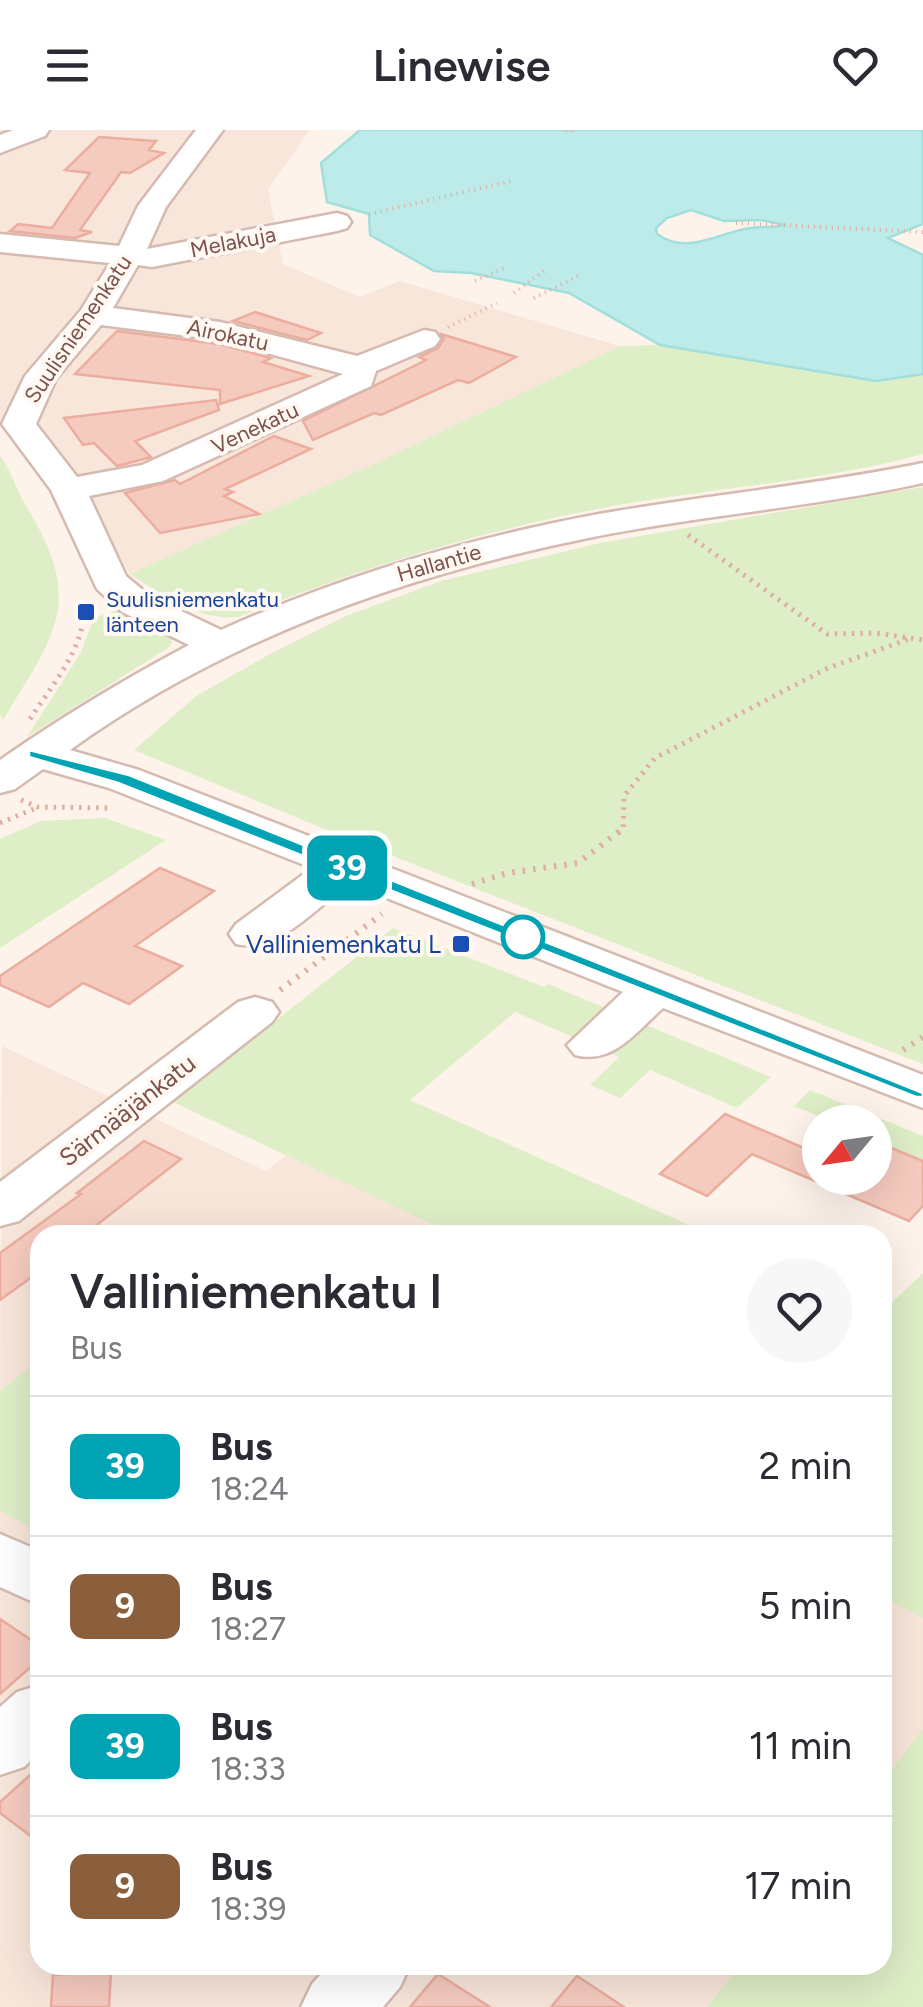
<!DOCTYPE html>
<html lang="en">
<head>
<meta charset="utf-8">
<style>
	body { margin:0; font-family:Figtree,sans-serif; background:#f7f7f7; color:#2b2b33; height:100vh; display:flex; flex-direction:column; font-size:38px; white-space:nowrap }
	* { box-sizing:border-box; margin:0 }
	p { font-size:32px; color:#7c7c81 }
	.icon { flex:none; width:55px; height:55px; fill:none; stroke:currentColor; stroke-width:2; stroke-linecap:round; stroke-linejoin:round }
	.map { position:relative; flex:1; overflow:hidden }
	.side { position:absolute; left:30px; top:1095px; width:862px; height:750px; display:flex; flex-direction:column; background:#fff; border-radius:30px; box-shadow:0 10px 40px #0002 }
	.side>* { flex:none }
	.badge { padding:0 20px; border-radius:15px; font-size:35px; line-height:65px }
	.needle { width:65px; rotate:241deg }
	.controls { position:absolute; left:802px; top:975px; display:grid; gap:20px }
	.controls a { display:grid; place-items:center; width:90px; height:90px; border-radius:50%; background:#fff; box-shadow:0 10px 40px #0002; font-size:50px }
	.map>.badge { position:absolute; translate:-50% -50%; box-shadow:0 0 0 5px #fff }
	.round { display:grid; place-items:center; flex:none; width:105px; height:105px; border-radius:52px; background:#f7f7f7 }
	.head { display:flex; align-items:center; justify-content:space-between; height:170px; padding:0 40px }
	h1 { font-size:48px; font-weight:600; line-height:75px }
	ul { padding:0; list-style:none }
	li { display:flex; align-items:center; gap:30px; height:140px; padding:0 40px; border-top:2px solid #e1e1e2 }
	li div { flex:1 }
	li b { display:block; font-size:38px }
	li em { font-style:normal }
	li .badge { min-width:110px; font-weight:700; text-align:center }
	header { display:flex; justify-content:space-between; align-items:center; height:130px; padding:0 40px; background:#fff; font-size:45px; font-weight:600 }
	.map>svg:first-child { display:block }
</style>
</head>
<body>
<header><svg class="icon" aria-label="menu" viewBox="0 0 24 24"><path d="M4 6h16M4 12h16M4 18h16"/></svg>Linewise<svg class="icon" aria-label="heart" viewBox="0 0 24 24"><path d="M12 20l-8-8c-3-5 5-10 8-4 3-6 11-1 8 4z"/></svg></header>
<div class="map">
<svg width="923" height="1877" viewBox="0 0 923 1877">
	<rect width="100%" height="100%" fill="#fef3ea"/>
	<path fill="#f9e6db" d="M0,0h310l-42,59 15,75 77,33 40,-16 220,65 -244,117 -247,111 -41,-79 -88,-70z
		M2,916l264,125 20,-16 169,80h-415v123l-40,33z
		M0,1381l40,22v432h700l-33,42h-707z
		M883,1467l40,21v110l-40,53z"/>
	<path fill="#deeec6" d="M661,215l215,36 47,-7v80c-106,29 -217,34 -325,55 -118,22 -247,62 -359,108 -42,4 -75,-22 -110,-43l247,-111 244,-117z
		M0,326c11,14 16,33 25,48 60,98 32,127 -22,216l-3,-5z
		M923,357v577l-584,-229 -205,-85 62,-54 74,-42 76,-38 95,-35 159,-38z
		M117,480l40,16 15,11 -1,9 -144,91 53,-83 14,-36z
		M105,688l61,22 -166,108v-109l41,-18z
		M393,798l151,59 4,-3 223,93 -34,31 -87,-38 -30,28 -30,-13 29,-28 -104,-45 -105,88 301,135h-256l-282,-133z
		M810,960l113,46v24l-48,-20v-18h-42l-39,-16z
		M923,1143v345l-40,-21 -1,-285z
		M40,1228v175l-40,-22v-120z
		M923,1598v279h-216l33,-42h142l1,-184z"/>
	<path fill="#bcebe9" stroke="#a1dedc" stroke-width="2.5" fill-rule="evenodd" d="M360,0h563v94l-35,14 35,17v119l-47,7 -216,-36 -91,-52 -98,-20 -37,-2 -64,-36 -1,-21 -42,-12 -6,-39zM691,80l33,11 36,-1 26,5c-13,3 -27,1 -41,4 -31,6 -59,26 -88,5l-1,-6 11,-10z"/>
	<path fill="#f6cbbf" stroke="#ebad9e" stroke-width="2.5" d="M99,7l57,4 -7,9 15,3 -34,20 -9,-1 -41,58 12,2 -17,6 -65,-7 8,-7 34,4 38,-55 -25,-3z
		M255,182l66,21 -14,7 -74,-19z
		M117,201l102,13 52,14 -8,4 46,14 -89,28v-14l-145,-16z
		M441,204l75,23 -47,26 -11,-3 -77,35 -7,-2 -61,27 -10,-19 123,-61 -7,-3 19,-9 6,-9z
		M216,270l3,10 -84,31 16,16 -34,9 -23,-23 -11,2 -19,-27z
		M274,306l37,13 -86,40 8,3 -9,4 35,18 -99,19 -35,-40 50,-13 5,4z
		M160,738l54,23 -79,55 47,20 -53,38 -46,-21 -34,24 -49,-22v-9z
		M725,984l95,41v23h55v-37l48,20v45l-14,15 -157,-67 -45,42 -47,-22z
		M144,1011l37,18 -97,76h-44v36l-40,29v-47l81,-59 -4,-1z
		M0,1489l40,27v13l-40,35z
		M40,1636v77l-40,-30v-11z
		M111,1841l-2,36h-58l2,-32z
		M438,1844l52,33h-80z
		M577,1846l47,31h-73z"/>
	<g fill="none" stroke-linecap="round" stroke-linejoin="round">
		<g stroke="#d5bab1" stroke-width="5">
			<path id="minor" d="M13,0h36l-4,6 -45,17v-18z
				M196,0h27l-57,77 -19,42 190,-36 10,3 4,6 -4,6 -10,3 -185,36 -14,-2 -25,43 107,14 137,34 67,-26 11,2 5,7 -5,7 -59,25 -5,15 -208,95 -74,15 37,80 24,20 71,34c120,-54 248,-92 378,-116 108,-19 217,-29 324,-51v20c-109,24 -220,32 -330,54 -185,37 -369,102 -523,213l69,20 784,305v33l-260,-100c-27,24 -50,57 -88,47l-8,-10 56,-53 -274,-109c-31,24 -72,71 -113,61l-7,-10 7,-10 76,-56 -203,-80 -66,-19 -28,20 -15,4v-33c60,-42 123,-80 189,-115l-67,-33 -25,-23 -46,-99 -49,-66 23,-48 56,-66 29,-47 -110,-11v-18l119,12 19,-40zM101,195l119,15 123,34 -201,91 -65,12 -41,-53 20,-45z
				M255,867l17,5 7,10 -7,10 -253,199 -19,5v-44l238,-180z
				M0,1404l40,17v54l-40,-18z
				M40,1555v67l-16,15 -24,8v-68l17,-15z
				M329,1835h81l-10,22 -17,20h-82l11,-23z"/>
		</g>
		<path stroke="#ddaea1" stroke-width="4" stroke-dasharray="1 5" stroke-linecap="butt" d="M566,0l9,1
			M369,84l143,-33
			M736,93l187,9
			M475,151l29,-13
			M514,163l31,-23
			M534,168l44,-22
			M448,197l49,-24"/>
		<path stroke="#ddaea1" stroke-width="5" stroke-dasharray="2.5 6" stroke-linecap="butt" d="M688,405l139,99 50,-1 46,7
			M30,589c24,-37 56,-72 55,-118
			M21,670l17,7 74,1
			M0,693l36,-15
			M618,703l5,-4 1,-33 31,-38 173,-90 81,-29"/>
		<path stroke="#ddaea1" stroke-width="6" stroke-dasharray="2.5 8" stroke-linecap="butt" d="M472,754l35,-11 71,-10 43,-33
			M280,860l102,-76
			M903,920l20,-13"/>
		<use href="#minor" fill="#fff" fill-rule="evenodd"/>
	</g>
	<path fill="#00a3b4" stroke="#fff" stroke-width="2.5" d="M29,620l100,25 794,318v4h-7l-798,-314 -89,-26z"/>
	<g fill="#1a4fb4" stroke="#fff8f3" stroke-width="4">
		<rect x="76" y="472" width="20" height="20" rx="5"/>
		<rect x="451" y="804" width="20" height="20" rx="5"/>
	</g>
	<circle fill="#fff" stroke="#00a3b4" stroke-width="5" cx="523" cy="807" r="20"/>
	<g text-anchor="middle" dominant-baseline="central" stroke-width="8" stroke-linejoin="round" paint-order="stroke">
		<g font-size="22" fill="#7d534a" stroke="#fff8f3">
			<text transform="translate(233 112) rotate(-11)">Melakuja</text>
			<text transform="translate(78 199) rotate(-56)">Suulisniemenkatu</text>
			<text transform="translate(228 205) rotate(12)">Airokatu</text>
			<text transform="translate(255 298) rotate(-25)">Venekatu</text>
			<text transform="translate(439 433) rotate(-16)">Hallantie</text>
		</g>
		<g font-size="22" fill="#164399" stroke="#fff8f3" text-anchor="start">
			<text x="106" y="469">Suulisniemenkatu<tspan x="106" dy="25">länteen</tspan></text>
		</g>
		<g font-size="25" fill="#164399" stroke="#fff8f3" text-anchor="end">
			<text x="441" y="814">Valliniemenkatu L</text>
		</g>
		<g font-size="25" fill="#7d534a" stroke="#fff8f3">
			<text transform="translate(127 980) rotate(-38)">Särmääjänkatu</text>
		</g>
	</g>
</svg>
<div class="controls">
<a><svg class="needle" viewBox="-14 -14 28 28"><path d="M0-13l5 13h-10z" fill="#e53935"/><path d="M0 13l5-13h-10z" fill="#7c7c81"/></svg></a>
</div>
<b class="badge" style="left:347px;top:738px;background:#00a3b4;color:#fff">39</b>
<section class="side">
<div class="head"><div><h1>Valliniemenkatu I</h1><p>Bus</p></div><a class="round"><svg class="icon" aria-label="heart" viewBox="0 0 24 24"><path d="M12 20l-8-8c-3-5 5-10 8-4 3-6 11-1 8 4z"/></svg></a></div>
<ul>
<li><span class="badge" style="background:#00a3b4;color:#fff">39</span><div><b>Bus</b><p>18:24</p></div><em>2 min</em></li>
<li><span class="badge" style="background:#8b5e3c;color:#fff">9</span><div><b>Bus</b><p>18:27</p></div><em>5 min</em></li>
<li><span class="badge" style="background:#00a3b4;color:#fff">39</span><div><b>Bus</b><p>18:33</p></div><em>11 min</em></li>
<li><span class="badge" style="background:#8b5e3c;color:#fff">9</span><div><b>Bus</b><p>18:39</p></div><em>17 min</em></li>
</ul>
</section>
</div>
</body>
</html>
